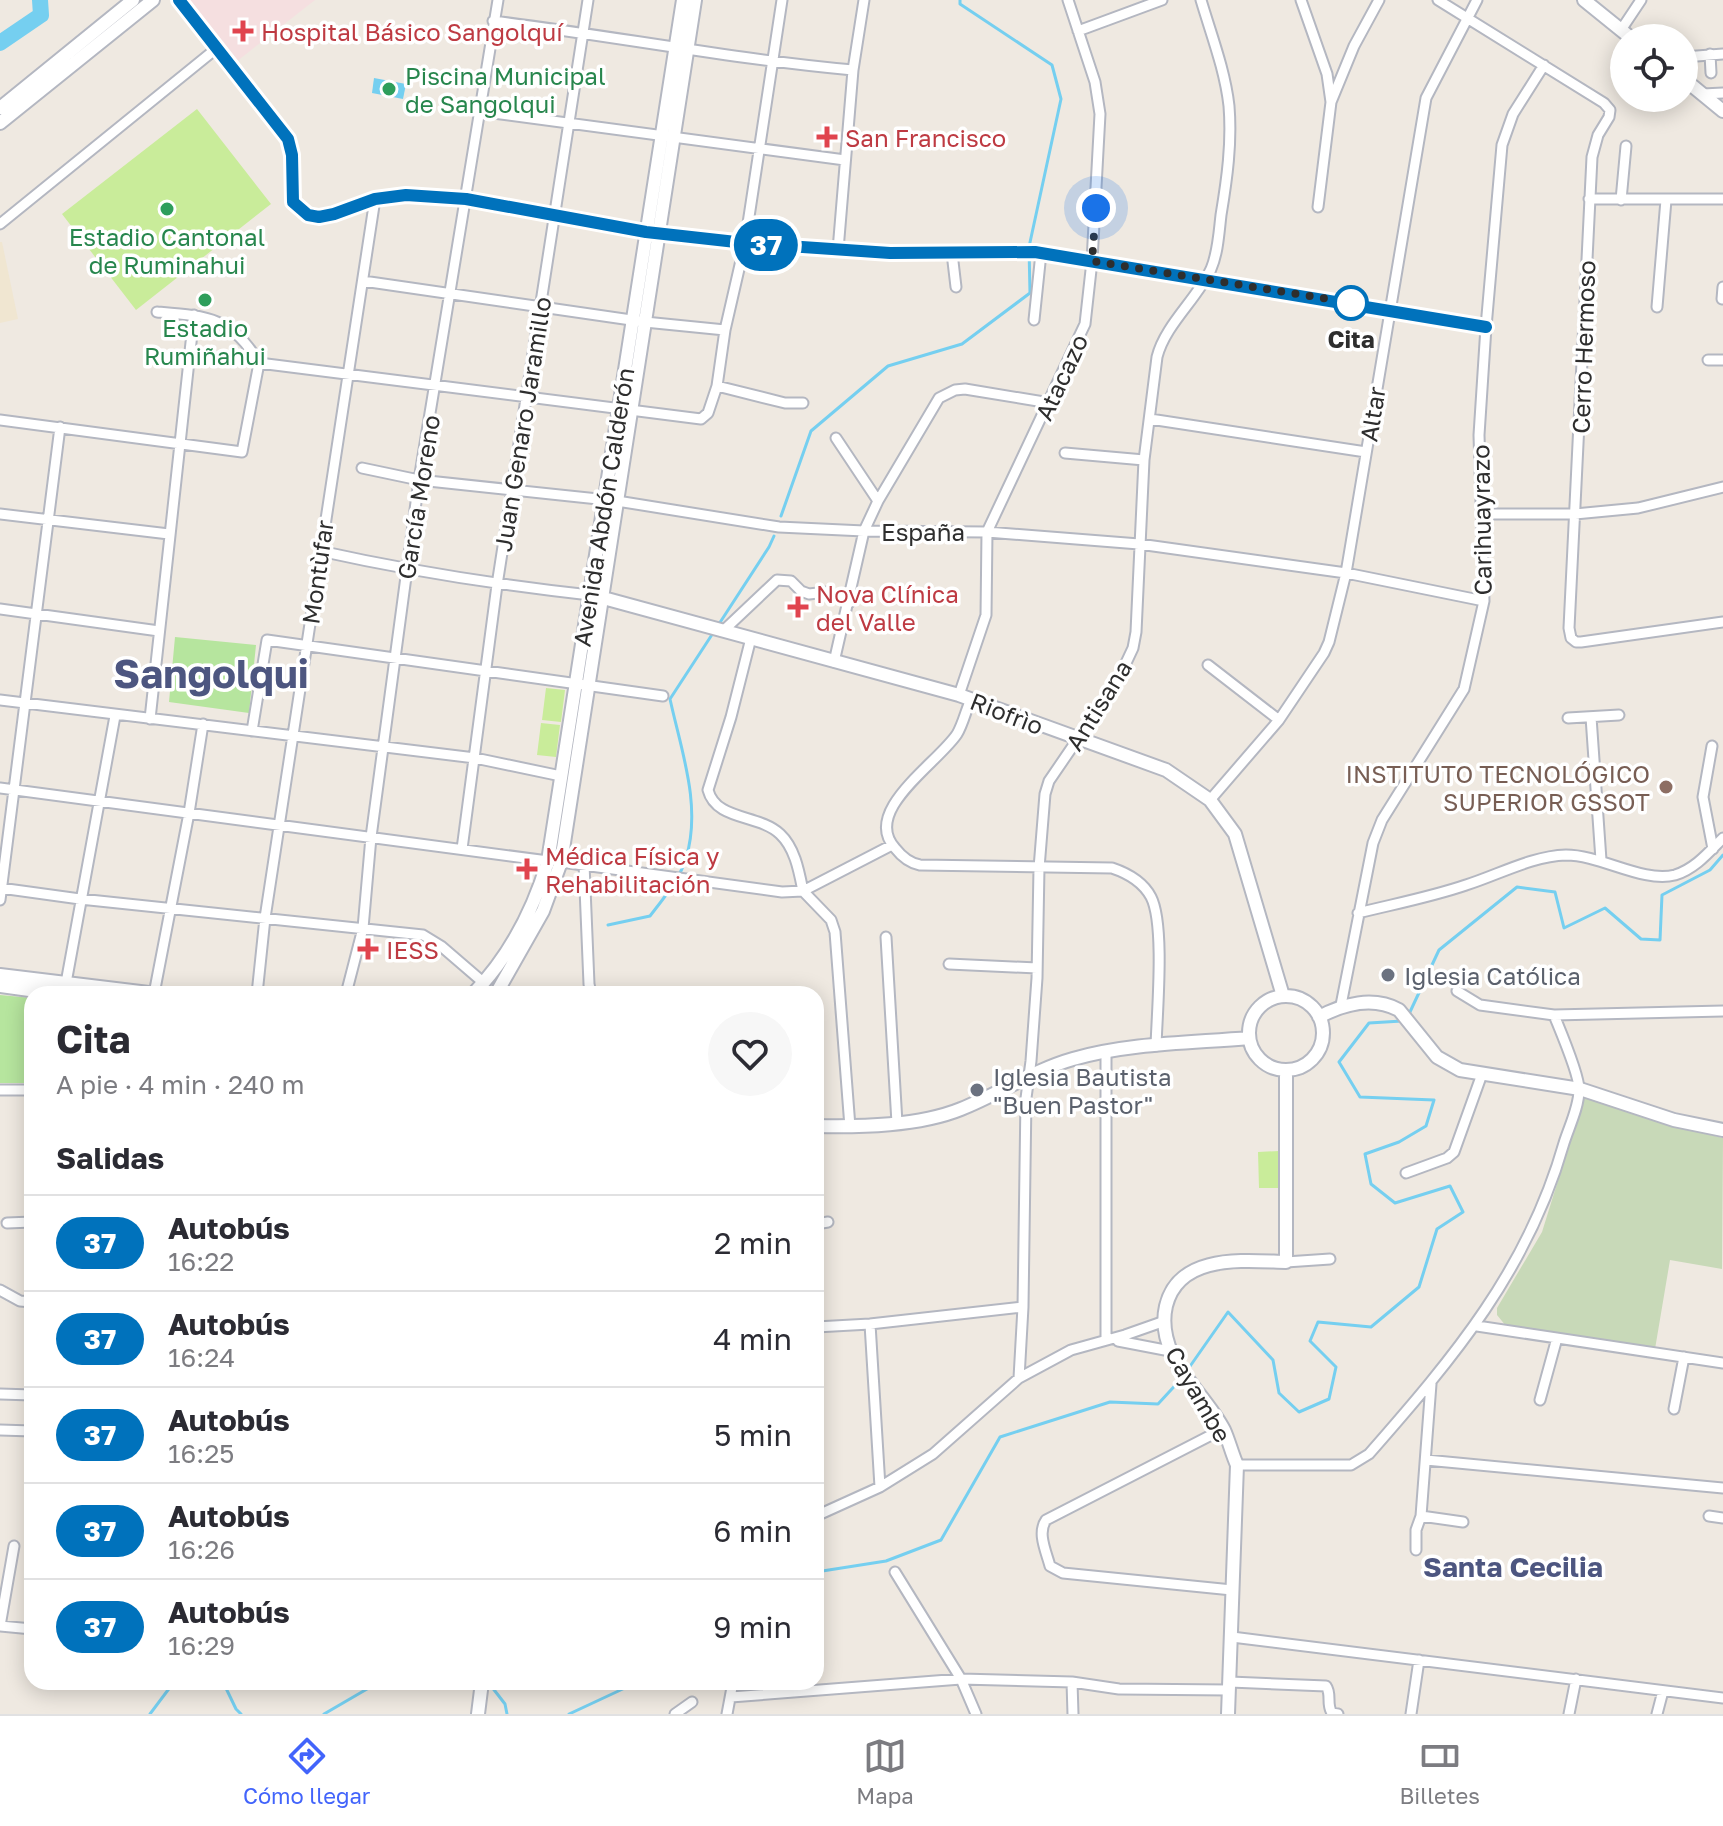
<!DOCTYPE html>
<html lang="es">
<head>
<meta charset="utf-8">
<style>
	body { margin:0; font-family:"Golos Text",sans-serif; background:#f7f7f7; color:#2b2b33; height:100vh; display:flex; flex-direction:column; font-size:30px; white-space:nowrap }
	* { box-sizing:border-box; margin:0 }
	p { font-size:26px; color:#7c7c81 }
	.icon { flex:none; width:44px; height:44px; fill:none; stroke:currentColor; stroke-width:2; stroke-linecap:round; stroke-linejoin:round }
	.map { position:relative; flex:1; overflow:hidden }
	.sheet { position:absolute; left:24px; top:986px; width:800px; height:704px; display:flex; flex-direction:column; background:#fff; border-radius:24px; box-shadow:0 4px 20px #0003 }
	.sheet>* { flex:none }
	.badge { padding:0 16px; border-radius:26px; font-size:28px; line-height:52px }
	.tools { position:absolute; left:1610px; top:24px; display:grid; gap:16px }
	.tools a { display:grid; place-items:center; width:88px; height:88px; border-radius:50%; background:#fff; box-shadow:0 4px 20px #0003; font-size:40px }
	.you { position:absolute; width:40px; height:40px; margin:-20px; border:6px solid #fff; border-radius:50%; background:#1a73e8; box-shadow:0 0 0 12px #1a73e833 }
	.map>.badge { position:absolute; translate:-50% -50%; box-shadow:0 0 0 4px #fff }
	h2 { padding:0 32px; font-size:30px; line-height:72px }
	.round { display:grid; place-items:center; flex:none; width:84px; height:84px; border-radius:42px; background:#f7f7f7 }
	.summary { display:flex; align-items:center; justify-content:space-between; height:136px; padding:0 32px }
	h1 { font-size:38px; font-weight:700; line-height:60px }
	ul { padding:0; list-style:none }
	li { display:flex; align-items:center; gap:24px; height:96px; padding:0 32px; border-top:2px solid #e1e1e2 }
	li div { flex:1 }
	li b { display:block; font-size:30px }
	li em { font-style:normal }
	li .badge { min-width:88px; font-weight:700; text-align:center }
	.menu { display:flex; justify-content:space-around; align-items:center; height:112px; border-top:2px solid #e1e1e2; background:#fff; font-size:22px; color:#7c7c81 }
	.menu a { display:grid; justify-items:center; gap:4px }
	.menu .selected { color:#4264fb }
	.map>svg:first-child { display:block }
</style>
</head>
<body>
<div class="map">
<svg width="1723" height="1714" viewBox="0 0 1723 1714">
	<rect width="100%" height="100%" fill="#efe9e1"/>
	<path fill="#f0e6d1" d="M0,242h2l16,77 -18,4z"/>
	<path fill="#f5dfe0" d="M188,0h127l-79,62z"/>
	<path fill="#b6e59e" d="M175,637l81,8 -7,68 -80,-11z
		M0,995l32,3v85h-32z"/>
	<path fill="#c8d9b8" d="M1584,1097l75,25 64,16 -1,131 -52,-9 -15,89 -149,-23 -9,-11v-7l45,-76z"/>
	<path fill="#c9ec9a" d="M197,109l74,95 -135,106 -74,-96z
		M546,688l19,2 -4,32 -19,-2z
		M541,723l19,2 -4,32 -19,-2z
		M1279,1151v37h-20l-1,-36z"/>
	<path fill="#75cff0" d="M374,78l32,6 -3,15 -31,-6z"/>
	<g fill="none" stroke-linecap="round" stroke-linejoin="round">
		<path stroke="#75cff0" stroke-width="3" d="M781,516l30,-85 77,-65 74,-22 68,-51 -1,-46 32,-148 -9,-34 -92,-61v-4
			M719,624l50,-77 5,-11
			M608,925l42,-9c13,-17 30,-37 36,-58 16,-52 -5,-108 -16,-159l45,-69
			M1409,1014l30,-64 78,-63 38,5 9,36 41,-20 36,31 19,1 2,-45 48,-25 13,-15
			M1186,1372l42,-60 45,48 6,33 20,19 30,-13 7,-32 -26,-26 8,-19 53,5 48,-40 18,-58 26,-17 -13,-26 -55,17 -24,-19 -6,-30 34,-12 27,-16 8,-26 -74,-3 -21,-35 30,-39 33,-2
			M816,1572l70,-11 55,-21 59,-103 110,-35 48,2 24,-26
			M223,1682l13,27 5,5
			M488,1682l17,22 2,10
			M150,1714l24,-32
			M324,1714l55,-32
			M569,1714l58,-27 5,-5"/>
		<path stroke="#75cff0" stroke-width="16" d="M0,43l41,-28 -1,-15"/>
		<g stroke="#b4b7c1" stroke-width="13">
			<path id="street" d="M179,0l109,139 4,16 1,47 6,8 20,7 15,-3 41,-15 31,-4 60,4 180,33 99,11 145,10 145,-1 172,27 279,48
				M1301,0l26,74 4,28 -13,105
				M1438,0l166,103 6,7 -1,7 -11,18 -6,22 -23,471 2,10 5,4h5l142,-20
				M493,21c121,15 239,38 360,49
				M1621,30l20,-30
				M1078,31l84,-31
				M1710,54l1,19
				M1684,57l39,-3
				M1703,94l20,-1
				M1331,102l23,-56 25,-46
				M478,111l367,49
				M1589,199h134
				M1621,200l5,-54
				M0,224l217,-176
				M838,250l15,-180 11,-70
				M952,253l4,34
				M363,281l282,41 80,8
				M1722,299l1,-12
				M1657,307l9,-107
				M157,312c49,4 76,5 102,51
				M1034,320l7,-67
				M1708,360h15
				M259,363l442,56 7,-6 9,-27 8,-56 20,-87 37,-243
				M717,386l68,17h18
				M1150,419l216,33
				M0,420l242,32 17,-89
				M836,438l42,63
				M1065,453l79,7
				M362,468l57,12 198,21 162,26 85,4 123,1 152,12 207,29 138,28
				M0,514l169,20
				M1482,514h93l63,-6 85,-21
				M320,551c90,20 179,34 270,44
				M0,609l159,22
				M723,631l54,-51 14,1 10,10 8,3 18,-2 22,11
				M751,638l-20,79 -23,73c8,31 51,24 72,44 15,14 19,37 23,57
				M834,662l30,-131 14,-30 61,-103 16,-8 10,-1 85,14
				M1208,665l71,55
				M959,695l27,-80 1,-83 98,-208 7,-63 8,-147 -5,-32 -27,-82
				M971,699c-5,11 -8,25 -14,35 -19,29 -96,77 -62,114 7,9 14,15 25,17l192,3c15,5 31,14 39,29 14,27 6,115 5,149
				M0,700l475,58 86,18
				M1591,717l10,143
				M1568,718l51,-3
				M150,719l44,-404
				M252,731l15,-91 396,56
				M1712,746l-9,51 10,52
				M0,788l548,73
				M1210,800l69,-80 45,-67 5,-11 17,-69 80,-475 51,-98
				M462,849l35,-264 91,-585
				M561,862l221,30 21,-1 89,-46
				M584,864l5,120 2,10
				M0,888l80,11 343,36 18,11 43,37
				M803,891l28,29 4,12 15,195
				M0,900l60,-473
				M1358,913c36,-9 73,-16 108,-28 32,-10 66,-29 100,-30 35,0 76,28 109,20 20,-6 34,-23 48,-37
				M886,937l11,186
				M949,964l88,4
				M66,983l49,-267
				M1457,991l23,14 74,10 169,-4
				M154,994l35,-181 14,-89
				M257,994l8,-76 110,-719
				M346,994l17,-66 8,-91 48,-357 79,-480
				M1341,1005l32,-162 9,-23 82,-131 20,-88 -5,-166 7,-108 16,-182 11,-31 31,-49
				M1106,1052v288
				M0,1090h32
				M1406,1173l41,-15 7,-6 28,-78
				M7,1223l25,-1
				M816,1224l12,-2
				M1286,1262l44,-3
				M0,1290l20,11 12,1
				M870,1324l10,163
				M1477,1326l246,37
				M816,1327l54,-3 153,-17
				M1118,1341l52,10
				M1019,1378l4,-71 3,-209 5,-37 6,-83 2,-110 6,-74 4,-13 69,-101 15,-32 3,-16 8,-172 13,-103c8,-32 40,-58 54,-88 7,-16 8,-37 10,-54 6,-36 11,-72 8,-109 -4,-36 -18,-72 -28,-106
				M1431,1384l-10,132 42,6
				M0,1394l32,1
				M1540,1400l17,-62
				M1674,1409l10,-52
				M1223,1429l-177,91c-9,13 0,31 4,46l13,7 169,17
				M0,1430l32,1
				M1426,1460l297,28
				M1237,1465h114l18,-11c85,-97 159,-184 195,-311 5,-16 15,-36 15,-53 1,-14 -19,-60 -25,-75
				M816,1516l64,-29 53,-33 86,-76 52,-28 54,-15 37,-13
				M1709,1516l14,2
				M1416,1550v-20l5,-14
				M895,1572l66,107 15,35
				M0,1626l14,-80
				M0,1626l32,3
				M1232,1637l491,61
				M1072,1682l1,32
				M1230,1682l96,4c6,8 0,18 6,27l6,1
				M731,1697l230,-18 111,3 47,7 110,1
				M675,1714l17,-12
				M727,1714l6,-32
				M1411,1714l8,-54
				M1569,1714l7,-35
				M1657,1714l6,-23"/>
		</g>
		<g stroke="#b4b7c1" stroke-width="16">
			<path id="secondary" d="M1584,0l47,38
				M1684,79l39,32
				M0,108l133,-108
				M0,123l153,-123
				M596,596l363,99 207,75 44,30 25,34 48,162
				M0,975l157,19
				M0,986l58,8
				M473,994c37,-38 60,-83 75,-133l135,-861
				M496,994l47,-83 18,-49 134,-862
				M1249 1033a37 37 0 1 1 74 0a37 37 0 1 1-74 0Z
				M1319,1017c24,-13 54,-21 80,-7l38,47 23,13 120,19 94,31 49,10
				M816,1126c45,1 103,0 145,-17 38,-15 73,-39 112,-50 56,-16 118,-16 176,-21
				M478,1714l4,-32
				M1228,1714l9,-249c-5,-11 -8,-24 -13,-35 -14,-27 -39,-49 -52,-76 -7,-16 -10,-31 -6,-48 13,-53 78,-45 120,-44v-192"/>
		</g>
		<use href="#street" stroke="#fff" stroke-width="9"/>
		<use href="#secondary" stroke="#fff" stroke-width="12"/>
	</g>
	<g fill="none" stroke-linecap="round" stroke-linejoin="round">
		<g stroke="#fff" stroke-width="18">
			<path id="line" d="M179,0l109,139 4,16 1,47 15,13 11,2 15,-3 41,-15 31,-4 60,4 180,33 99,11 145,10 145,-1 451,75"/>
		</g>
		<use href="#line" stroke="#0072bc" stroke-width="12"/>
		<path stroke="#2e2e2e" stroke-width="8" stroke-dasharray="0 14.4" d="M1096,208l-4,53 267,43 -8,-1"/>
	</g>
	<g fill="#e0444e" stroke="#fff" stroke-width="3">
		<path d="M239 19h8v8h8v8h-8v8h-8v-8h-8v-8h8z"/>
		<path d="M823 125h8v8h8v8h-8v8h-8v-8h-8v-8h8z"/>
		<path d="M794 595h8v8h8v8h-8v8h-8v-8h-8v-8h8z"/>
		<path d="M523 857h8v8h8v8h-8v8h-8v-8h-8v-8h8z"/>
		<path d="M364 937h8v8h8v8h-8v8h-8v-8h-8v-8h8z"/>
	</g>
	<g fill="#2e9e5b" stroke="#fff" stroke-width="3">
		<circle cx="389" cy="89" r="8"/>
		<circle cx="167" cy="209" r="8"/>
		<circle cx="205" cy="300" r="8"/>
	</g>
	<circle fill="#fff" stroke="#0072bc" stroke-width="4" cx="1351" cy="303" r="16"/>
	<circle fill="#8d6e63" stroke="#fff" stroke-width="3" cx="1666" cy="787" r="8"/>
	<g fill="#6b7280" stroke="#fff" stroke-width="3">
		<circle cx="1388" cy="975" r="8"/>
		<circle cx="977" cy="1090" r="8"/>
	</g>
	<g text-anchor="middle" dominant-baseline="central" stroke-width="7" stroke-linejoin="round" paint-order="stroke">
		<g font-size="24" fill="#be3a42" stroke="#fff" text-anchor="start">
			<text x="261" y="31">Hospital Básico Sangolquí</text>
			<text x="845" y="137">San Francisco</text>
			<text x="816" y="593">Nova Clínica<tspan x="816" dy="28">del Valle</tspan></text>
			<text x="545" y="855">Médica Física y<tspan x="545" dy="28">Rehabilitación</tspan></text>
			<text x="386" y="949">IESS</text>
		</g>
		<g font-size="24" fill="#27864d" stroke="#fff">
			<text x="405" y="75" text-anchor="start">Piscina Municipal<tspan x="405" dy="28">de Sangolqui</tspan></text>
			<text x="167" y="236">Estadio Cantonal<tspan x="167" dy="28">de Ruminahui</tspan></text>
			<text x="205" y="327">Estadio<tspan x="205" dy="28">Rumiñahui</tspan></text>
		</g>
		<g font-size="24" font-weight="bold" fill="#2e2e2e" stroke="#fff">
			<text x="1351" y="338">Cita</text>
		</g>
		<g font-size="24" fill="#2e2e2e" stroke="#fff">
			<text transform="translate(1583 347) rotate(-88)">Cerro Hermoso</text>
			<text transform="translate(1061 377) rotate(-65)">Atacazo</text>
			<text transform="translate(1372 414) rotate(-81)">Altar</text>
			<text transform="translate(522 424) rotate(-81)">Juan Genaro Jaramillo</text>
			<text transform="translate(418 497) rotate(-81)">García Moreno</text>
			<text transform="translate(603 507) rotate(-81)">Avenida Abdón Calderón</text>
			<text transform="translate(1481 520) rotate(-91)">Carihuayrazo</text>
			<text x="923" y="531">España</text>
			<text transform="translate(317 572) rotate(-82)">Montùfar</text>
			<text transform="translate(1098 705) rotate(-58)">Antisana</text>
			<text transform="translate(1007 713) rotate(21)">Riofrìo</text>
			<text transform="translate(1199 1394) rotate(60)">Cayambe</text>
		</g>
		<g font-size="24" fill="#785e54" stroke="#fff" text-anchor="end">
			<text x="1650" y="773">INSTITUTO TECNOLÓGICO<tspan x="1650" dy="28">SUPERIOR GSSOT</tspan></text>
		</g>
		<g font-size="24" fill="#5b616d" stroke="#fff" text-anchor="start">
			<text x="1404" y="975">Iglesia Católica</text>
			<text x="993" y="1076">Iglesia Bautista<tspan x="993" dy="28">"Buen Pastor"</tspan></text>
		</g>
		<g font-size="28" font-weight="bold" fill="#4d5680" stroke="#fff">
			<text x="1513" y="1566">Santa Cecilia</text>
		</g>
		<g font-size="40" font-weight="bold" fill="#4d5680" stroke="#fff">
			<text x="211" y="673">Sangolqui</text>
		</g>
	</g>
</svg>
<div class="tools">
<a><svg class="icon" aria-label="locate" viewBox="0 0 24 24"><circle cx="12" cy="12" r="6"/><path d="M12 2v4M12 18v4M2 12h4M18 12h4"/></svg></a>
</div>
<div class="you" style="left:1096px;top:208px"></div>
<b class="badge" style="left:766px;top:245px;background:#0072bc;color:#fff">37</b>
<section class="sheet">
<div class="summary"><div><h1>Cita</h1><p>A pie · 4 min · 240 m</p></div><a class="round"><svg class="icon" aria-label="heart" viewBox="0 0 24 24"><path d="M12 20l-8-8c-3-5 5-10 8-4 3-6 11-1 8 4z"/></svg></a></div>
<h2>Salidas</h2>
<ul>
<li><span class="badge" style="background:#0072bc;color:#fff">37</span><div><b>Autobús</b><p>16:22</p></div><em>2 min</em></li>
<li><span class="badge" style="background:#0072bc;color:#fff">37</span><div><b>Autobús</b><p>16:24</p></div><em>4 min</em></li>
<li><span class="badge" style="background:#0072bc;color:#fff">37</span><div><b>Autobús</b><p>16:25</p></div><em>5 min</em></li>
<li><span class="badge" style="background:#0072bc;color:#fff">37</span><div><b>Autobús</b><p>16:26</p></div><em>6 min</em></li>
<li><span class="badge" style="background:#0072bc;color:#fff">37</span><div><b>Autobús</b><p>16:29</p></div><em>9 min</em></li>
</ul>
</section>
</div>
<nav class="menu">
<a class="selected"><svg class="icon" aria-label="directions" viewBox="0 0 24 24"><path d="M12 3l9 9-9 9-9-9zM9 14v-3h6M13 9l2 2-2 2"/></svg>Cómo llegar</a>
<a><svg class="icon" aria-label="map" viewBox="0 0 24 24"><path d="M3 6l6-2 6 2 6-2v14l-6 2-6-2-6 2zM9 4v14M15 6v14"/></svg>Mapa</a>
<a><svg class="icon" aria-label="tickets" viewBox="0 0 24 24"><path d="M3 7h18v10H3zM15 7v10"/></svg>Billetes</a>
</nav>
</body>
</html>
